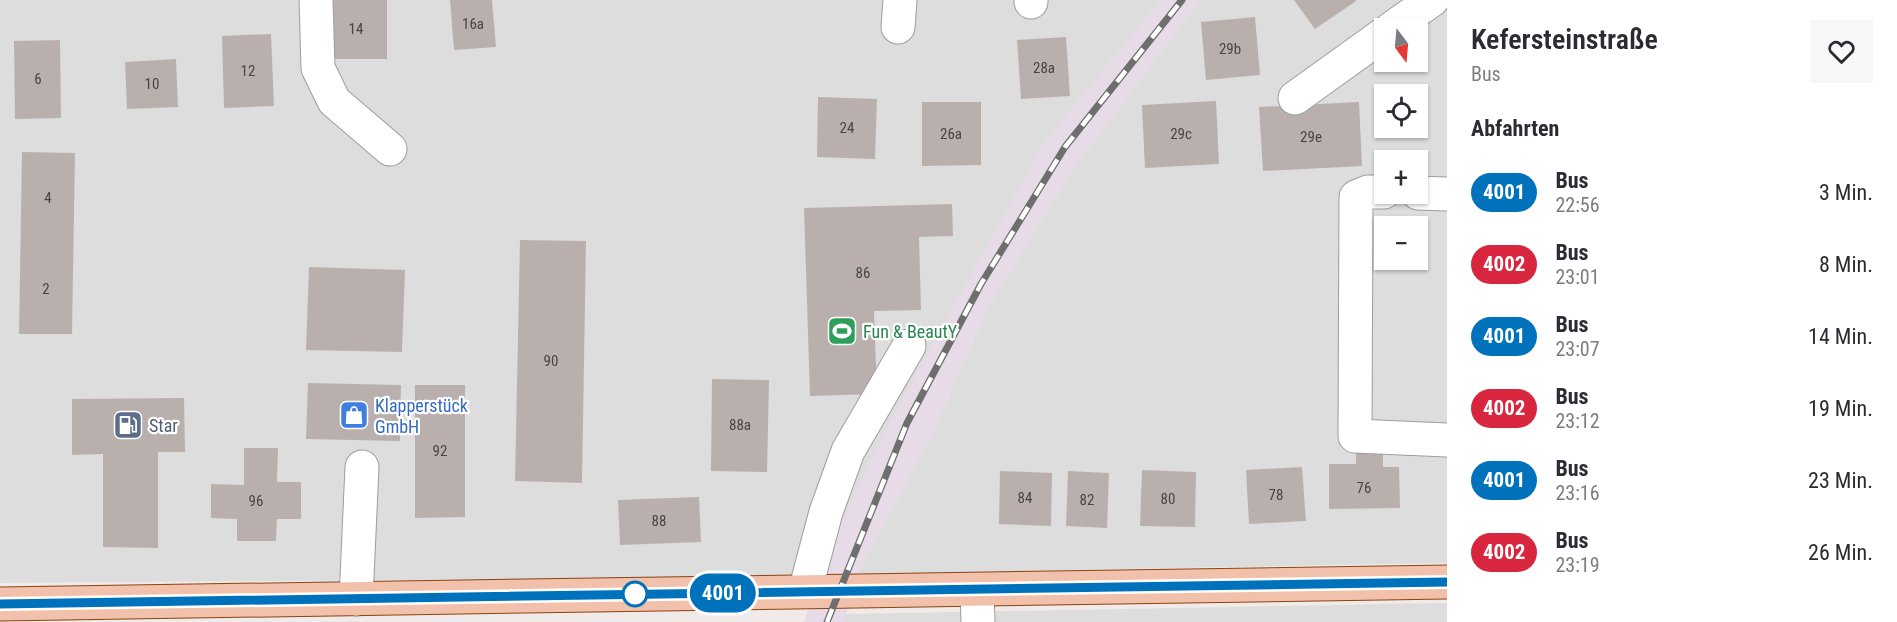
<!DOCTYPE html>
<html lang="de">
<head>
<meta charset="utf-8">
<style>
	body { margin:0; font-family:"Roboto Condensed",sans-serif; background:#f7f7f7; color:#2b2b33; height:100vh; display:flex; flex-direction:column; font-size:22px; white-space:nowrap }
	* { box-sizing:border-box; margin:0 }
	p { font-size:20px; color:#7c7c81 }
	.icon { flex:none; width:33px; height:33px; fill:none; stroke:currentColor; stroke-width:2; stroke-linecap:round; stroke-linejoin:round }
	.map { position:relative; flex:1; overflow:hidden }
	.sheet { display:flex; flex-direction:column; background:#fff; width:450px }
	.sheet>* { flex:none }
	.badge { padding:0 12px; border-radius:20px; font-size:21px; line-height:39px }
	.needle { width:39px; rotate:164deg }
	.fabs { position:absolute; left:1374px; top:18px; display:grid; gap:12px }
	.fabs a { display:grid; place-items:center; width:54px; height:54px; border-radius:0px; background:#fff; box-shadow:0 2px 4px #0004; font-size:30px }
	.map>.badge { position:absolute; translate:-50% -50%; box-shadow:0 0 0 3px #fff }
	h2 { padding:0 24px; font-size:22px; line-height:54px }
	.round { display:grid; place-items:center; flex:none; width:63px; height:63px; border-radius:0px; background:#f7f7f7 }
	.headline { display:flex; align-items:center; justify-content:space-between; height:102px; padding:0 24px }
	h1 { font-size:28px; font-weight:600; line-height:45px }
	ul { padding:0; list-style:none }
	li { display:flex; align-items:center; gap:18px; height:72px; padding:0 24px }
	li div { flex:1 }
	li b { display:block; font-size:22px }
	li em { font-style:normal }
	li .badge { min-width:66px; font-weight:700; text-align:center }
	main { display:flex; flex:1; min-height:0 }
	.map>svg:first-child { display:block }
</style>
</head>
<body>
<main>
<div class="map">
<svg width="1447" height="622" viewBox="0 0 1447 622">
	<rect width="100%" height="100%" fill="#f0ebe8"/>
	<path fill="#deddde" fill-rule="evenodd" d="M0,0h1161l-117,143 -226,434 -818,6z
		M1199,0h248v563l-590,11 79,-148 50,-116 87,-141zM1384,28h34v34h-34zM1384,94h34v34h-34zM1384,160h34v34h-34zM1384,226h34v34h-34z
		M1447,603v19h-603l1,-8z"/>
	<path fill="#e7dbe8" d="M1161,0h38l-126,169 -87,141 -50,116 -79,148 -13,48h-40l18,-59 62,-130 160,-290z"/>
	<path fill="#b9b0ae" d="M326,0h61v59h-61z
		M450,0h42l4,47 -42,3z
		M1294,0h61l1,1 -41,28z
		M1255,17l5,58 -54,5 -5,-58z
		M271,34l3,72 -50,2 -2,-72z
		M1066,37l4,59 -49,3 -4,-59z
		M60,40l1,78 -46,1 -1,-78z
		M176,59l2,48 -51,2 -2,-47z
		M818,97l59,2 -2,60 -58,-2z
		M1216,101l3,63 -74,4 -3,-63z
		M922,102h59v63l-59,1z
		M1359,102l3,64 -99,5 -4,-64z
		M22,152l53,1 -3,181h-53z
		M952,204l1,32 -34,1 2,73 -47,1 3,83 -67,2 -6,-188z
		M520,240l66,1 -4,242 -67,-2z
		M309,267l96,3 -3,82 -96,-2z
		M712,379l57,1 -2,92 -56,-1z
		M308,383l93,2 -1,56 -94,-2z
		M415,385h50v132l-50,1z
		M184,398l1,54h-27v96l-55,-1v-93l-31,1v-56z
		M244,448h34l-1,34h24v37h-24l-1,22h-39v-22l-26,-1v-34l33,1z
		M1356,448h27v19h16l1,41 -71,1v-45h27z
		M1302,467l4,54 -57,3 -3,-54z
		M1142,470l54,2 -1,55 -55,-1z
		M1000,471l52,2 -1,53 -52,-2z
		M1068,471l41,2 -2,55 -41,-2z
		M699,497l2,45 -81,3 -2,-45z"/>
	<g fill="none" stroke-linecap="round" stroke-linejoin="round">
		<g stroke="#9d9d9d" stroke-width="35">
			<path id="minor" d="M316,0l2,68 16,33 56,48
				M1031,0v2
				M898,27l2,-27
				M1392,28l40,-28
				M1295,98l89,-64
				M1384,192h-16l-12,5 -1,239 92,4
				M1418,193l29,1
				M977,590l1,32
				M805,591l21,-79 22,-61 61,-105
				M356,599l6,-132"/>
		</g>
		<g stroke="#8a4312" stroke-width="35">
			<path id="major" d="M0,604l1447,-22"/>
		</g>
		<use href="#minor" stroke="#fff" stroke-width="33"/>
		<use href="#major" stroke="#f1c1ab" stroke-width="33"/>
		<g stroke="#6e6e6e" stroke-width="7">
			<path id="rail" d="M827,622l80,-199 74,-139 84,-137 117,-147"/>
		</g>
		<use href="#rail" stroke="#fff" stroke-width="4.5" stroke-dasharray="14" stroke-linecap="butt"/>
	</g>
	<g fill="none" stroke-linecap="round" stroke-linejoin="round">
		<g stroke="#fff" stroke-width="14">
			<path id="line" d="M0,604l1447,-22"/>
		</g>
		<use href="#line" stroke="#0072bc" stroke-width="9"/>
	</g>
	<defs>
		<g id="stadium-square" transform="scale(1.5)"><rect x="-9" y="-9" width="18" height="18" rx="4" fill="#2e9e5b" stroke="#fff"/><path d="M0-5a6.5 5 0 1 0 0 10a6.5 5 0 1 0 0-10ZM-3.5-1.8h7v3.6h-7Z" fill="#fff"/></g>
		<g id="shop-square" transform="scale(1.5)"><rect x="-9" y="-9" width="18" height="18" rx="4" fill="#3f7fe0" stroke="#fff"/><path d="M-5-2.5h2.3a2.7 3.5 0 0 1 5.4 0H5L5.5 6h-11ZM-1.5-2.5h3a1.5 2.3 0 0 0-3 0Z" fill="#fff"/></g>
		<g id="fuel-square" transform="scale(1.5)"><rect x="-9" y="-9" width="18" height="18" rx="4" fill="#5c6f8a" stroke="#fff"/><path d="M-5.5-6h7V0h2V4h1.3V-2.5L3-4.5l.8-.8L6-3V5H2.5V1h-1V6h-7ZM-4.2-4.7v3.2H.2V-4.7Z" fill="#fff"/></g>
	</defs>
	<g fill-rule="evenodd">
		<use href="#stadium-square" x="842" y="331"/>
		<use href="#shop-square" x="354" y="415"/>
		<use href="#fuel-square" x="128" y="425"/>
	</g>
	<circle fill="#fff" stroke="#0072bc" stroke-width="3" cx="635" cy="594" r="12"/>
	<g text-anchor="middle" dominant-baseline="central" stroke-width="4.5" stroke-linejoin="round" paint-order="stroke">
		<g font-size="15" fill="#464444">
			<text x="473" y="24">16a</text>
			<text x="356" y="29">14</text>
			<text x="1230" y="49">29b</text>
			<text x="1044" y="68">28a</text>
			<text x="248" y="71">12</text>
			<text x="38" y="79">6</text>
			<text x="152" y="84">10</text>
			<text x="847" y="128">24</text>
			<text x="951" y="134">26a</text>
			<text x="1181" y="134">29c</text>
			<text x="1311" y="137">29e</text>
			<text x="48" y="198">4</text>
			<text x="863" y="273">86</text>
			<text x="46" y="289">2</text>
			<text x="551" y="361">90</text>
			<text x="740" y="425">88a</text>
			<text x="440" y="451">92</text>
			<text x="1364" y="488">76</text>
			<text x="1276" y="495">78</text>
			<text x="1025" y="498">84</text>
			<text x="1168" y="499">80</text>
			<text x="1087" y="500">82</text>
			<text x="256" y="501">96</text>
			<text x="659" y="521">88</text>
		</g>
		<g font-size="18" fill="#27864d" stroke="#fff" text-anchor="start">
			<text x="863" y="331">Fun &amp; BeautY</text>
		</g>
		<g font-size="18" fill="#366cbe" stroke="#fff" text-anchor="start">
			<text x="375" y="405">Klapperstück<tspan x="375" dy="21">GmbH</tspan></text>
		</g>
		<g font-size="18" fill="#4e5e75" stroke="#fff" text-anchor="start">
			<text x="149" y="425">Star</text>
		</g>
	</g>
</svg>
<div class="fabs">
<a><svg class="needle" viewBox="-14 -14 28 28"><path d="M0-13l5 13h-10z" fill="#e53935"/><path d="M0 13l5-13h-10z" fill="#7c7c81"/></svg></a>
<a><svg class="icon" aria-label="locate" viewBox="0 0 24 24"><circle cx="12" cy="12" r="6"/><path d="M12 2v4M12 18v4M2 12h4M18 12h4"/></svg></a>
<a>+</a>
<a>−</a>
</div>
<b class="badge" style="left:723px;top:593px;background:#0072bc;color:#fff">4001</b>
</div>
<section class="sheet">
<div class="headline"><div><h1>Kefersteinstraße</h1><p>Bus</p></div><a class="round"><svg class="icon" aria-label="heart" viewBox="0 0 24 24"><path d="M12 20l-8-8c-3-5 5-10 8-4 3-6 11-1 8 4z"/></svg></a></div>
<h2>Abfahrten</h2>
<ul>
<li><span class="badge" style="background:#0072bc;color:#fff">4001</span><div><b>Bus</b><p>22:56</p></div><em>3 Min.</em></li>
<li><span class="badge" style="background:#d7263d;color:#fff">4002</span><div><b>Bus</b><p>23:01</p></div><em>8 Min.</em></li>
<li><span class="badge" style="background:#0072bc;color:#fff">4001</span><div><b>Bus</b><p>23:07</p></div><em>14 Min.</em></li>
<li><span class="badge" style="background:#d7263d;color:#fff">4002</span><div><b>Bus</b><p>23:12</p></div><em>19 Min.</em></li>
<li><span class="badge" style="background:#0072bc;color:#fff">4001</span><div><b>Bus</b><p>23:16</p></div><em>23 Min.</em></li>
<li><span class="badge" style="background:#d7263d;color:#fff">4002</span><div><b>Bus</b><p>23:19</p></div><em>26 Min.</em></li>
</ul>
</section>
</main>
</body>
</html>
